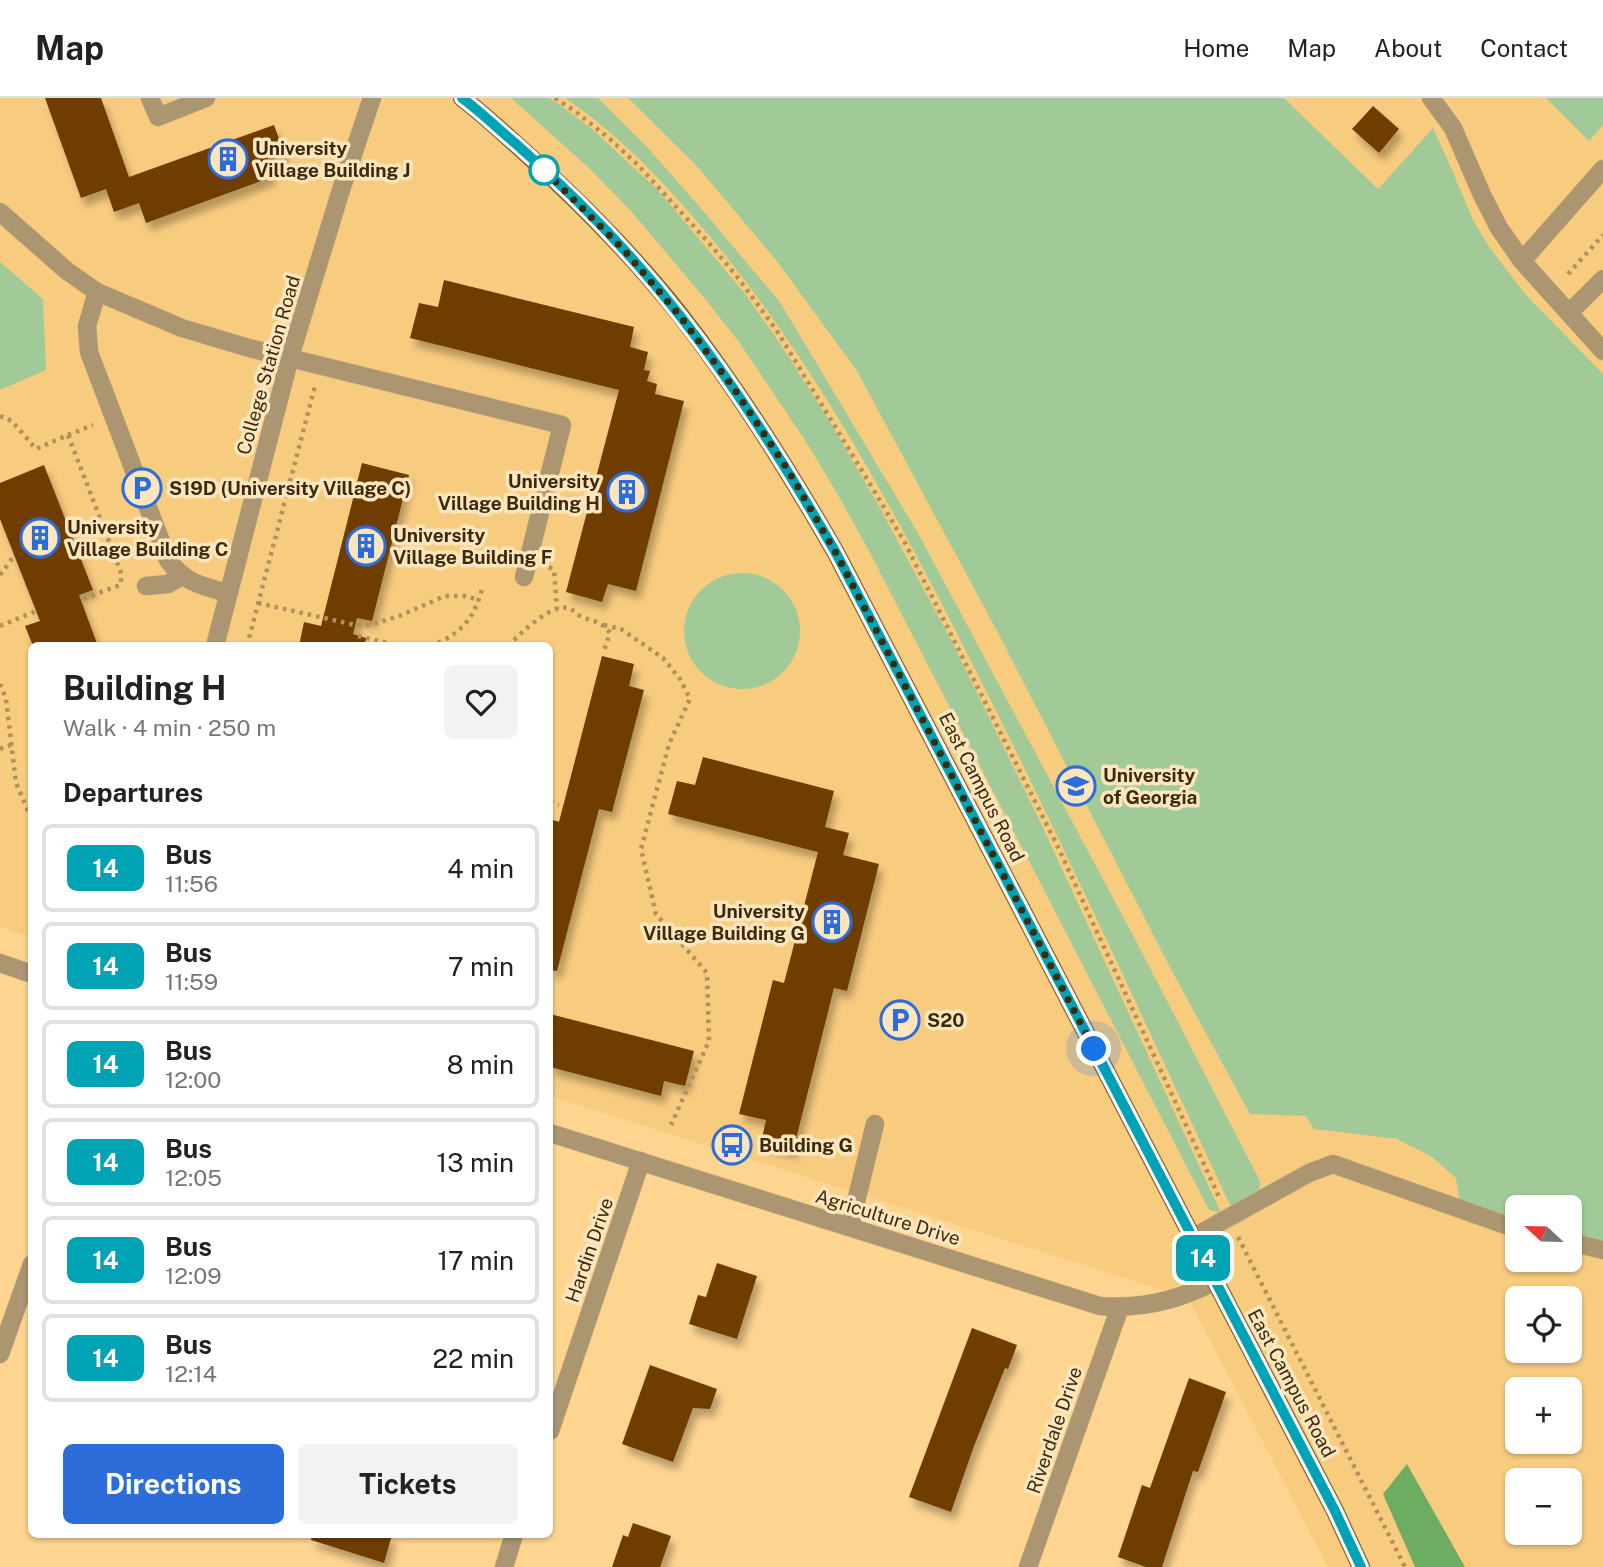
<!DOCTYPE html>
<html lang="en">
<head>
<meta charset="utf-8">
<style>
	body { margin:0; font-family:"Public Sans",sans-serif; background:#f2f2f2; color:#222; height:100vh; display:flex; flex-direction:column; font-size:26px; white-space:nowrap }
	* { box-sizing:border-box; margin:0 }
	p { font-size:23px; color:#767676 }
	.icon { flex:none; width:38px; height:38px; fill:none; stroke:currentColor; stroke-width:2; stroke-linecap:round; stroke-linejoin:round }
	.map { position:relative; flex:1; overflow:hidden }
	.details { position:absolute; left:28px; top:544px; width:525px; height:896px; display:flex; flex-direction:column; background:#fff; border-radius:10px; box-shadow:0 2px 5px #0004 }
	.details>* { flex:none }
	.badge { padding:0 14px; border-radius:10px; font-size:24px; line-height:46px }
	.needle { width:46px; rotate:292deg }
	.controls { position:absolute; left:1505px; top:1097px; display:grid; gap:14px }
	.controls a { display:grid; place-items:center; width:77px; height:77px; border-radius:10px; background:#fff; box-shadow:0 2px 5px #0004; font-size:35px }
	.you { position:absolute; width:35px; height:35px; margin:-18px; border:5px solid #fff; border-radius:50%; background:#1a73e8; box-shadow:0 0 0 10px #1a73e833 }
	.map>.badge { position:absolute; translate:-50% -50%; box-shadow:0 0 0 4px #fff }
	h2 { padding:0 35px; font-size:26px; line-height:63px }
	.round { display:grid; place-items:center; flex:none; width:74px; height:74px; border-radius:10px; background:#f2f2f2 }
	.headline { display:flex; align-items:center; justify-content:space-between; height:119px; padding:0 35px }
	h1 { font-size:33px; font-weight:700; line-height:52px }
	.cta { display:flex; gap:14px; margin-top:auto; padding:14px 35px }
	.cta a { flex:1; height:80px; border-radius:10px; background:#2c6dda; color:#fff; font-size:28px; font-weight:700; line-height:80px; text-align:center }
	.cta a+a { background:#f2f2f2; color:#222 }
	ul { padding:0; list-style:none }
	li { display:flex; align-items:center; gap:21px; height:88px; margin:0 14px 10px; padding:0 21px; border:4px solid #e0e0e0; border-radius:10px }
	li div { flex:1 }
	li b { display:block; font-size:26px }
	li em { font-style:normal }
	li .badge { min-width:77px; font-weight:700; text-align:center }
	header { display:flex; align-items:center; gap:42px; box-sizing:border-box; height:98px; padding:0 35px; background:#fff; border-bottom:2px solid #e0e0e0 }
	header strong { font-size:33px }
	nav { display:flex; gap:38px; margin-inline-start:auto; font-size:24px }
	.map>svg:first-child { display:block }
</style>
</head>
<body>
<header>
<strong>Map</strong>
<nav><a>Home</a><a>Map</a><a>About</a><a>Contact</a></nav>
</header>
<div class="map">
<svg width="1603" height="1469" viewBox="0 0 1603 1469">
	<defs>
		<filter id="shadow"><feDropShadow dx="4.5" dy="8" stdDeviation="3.5" flood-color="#0004"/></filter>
	</defs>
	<rect width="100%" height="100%" fill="#fdd490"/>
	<path fill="#f8cc7f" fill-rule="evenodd" d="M0,0h1603v1469h-275l-140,-269 -638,-202v-450h-518l-1,292 -31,-12zM1517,1110h53v52h-53zM1517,1200h53v53h-53zM1517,1292h53v52h-53zM1517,1382h53v53h-53z"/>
	<path fill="#a1ca98" d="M511,0h38l11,7 32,24 65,60 89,106 33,47 50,78 51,88 71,132 87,177 183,396 -12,-3 -341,-661 -34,-61 -29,-48 -66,-98 -33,-42 -75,-89 -42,-43z
		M565,0h33l51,51 50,57 81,96 139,233 216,404 125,242v9l-26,18 -4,-3c-85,-182 -168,-365 -259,-544 -79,-155 -162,-311 -277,-443 -38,-44 -80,-87 -129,-120z
		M628,0h656l94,91 55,-61 13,28 28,66 16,26 35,46 78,80v867l-33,-7v-26h-53v13l-58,-22 -3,-21 -25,-22 -34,-17 -83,-10 -8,-13 -56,-2 -78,-143 -176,-342 -139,-258 -81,-111 -81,-96z
		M1546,0h57v27l-14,16z
		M0,164l43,37 3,71 -46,20z
		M684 533a58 58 0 1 1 116 0a58 58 0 1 1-116 0Z"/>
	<path fill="#6ead61" d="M1407,1366l58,103h-50l-32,-73z"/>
	<path fill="#703c00" filter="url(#shadow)" d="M45,0h56l28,79 145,-52 11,30 -19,7 6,15 -126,46 -7,-20 -25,9 -8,-23 -25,9z
		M1373,8l26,23 -20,24 -27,-24z
		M444,182l190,47 -4,20 18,5 -4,18 6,1 -3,10 10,3 -2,10 29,7 -48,190 -28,-7 -6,18 -36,-10 53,-202 -209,-52 9,-35 19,4z
		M362,365l47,12 -37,146 -15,-3 -4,16 13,4 -1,8h-66l5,-24 17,4z
		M44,367l49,125 -14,5 19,51h-65l-8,-20 15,-5 -40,-102v-36z
		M602,558l32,8 -5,22 15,4 -32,122 -13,-3 -42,162 -7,-1v-151l9,3z
		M703,659l131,34 -9,36 24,6 -6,22 36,9 -32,127 -13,-3 -41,163 -32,-8 5,-23 -27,-6 34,-134 11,3 34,-131 -150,-38 9,-33 18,4z
		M550,916l144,37 -9,35 -21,-5 -3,15 -111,-29z
		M717,1165l40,13 -20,63 -48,-15 9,-29 8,2z
		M972,1230l45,17 -9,24 -3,-1 -31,78 -23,66 -42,-15z
		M650,1267l67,24 -7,20 -17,-1 -20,54 -51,-18z
		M1189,1280l37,14 -28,80 -5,-1 -31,96h-16l-28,-10 24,-72 8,3z
		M633,1425l38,13 -11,31h-48l11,-32 5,2z
		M312,1437h80l-8,28 -73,-23z"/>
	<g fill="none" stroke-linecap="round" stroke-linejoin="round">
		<g stroke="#d6b276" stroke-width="19">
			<path id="minor" d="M150,0l8,19 48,-19
				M1431,0l22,30 29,67 17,33 23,33 81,90
				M0,114l67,59 30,21 85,36 67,20 313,77 -38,152
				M1522,163l81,-92
				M97,194l-10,34 2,26 79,208c18,24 33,25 59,33
				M1569,215l34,-34
				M146,488l22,-2 14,-8
				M215,548l75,-289 50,-164 32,-95
				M0,865l32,11
				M550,1035l550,173c40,3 80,-6 115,-25
				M850,1128l25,-102
				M1192,1140l117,-65 24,-9 184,65
				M1570,1144l33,8
				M0,1256l32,-90
				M550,1333l91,-270
				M504,1469l10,-32
				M1028,1469l92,-260"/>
		</g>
		<g stroke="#d6b276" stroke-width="19">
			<path id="major" d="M462,0c20,15 38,32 57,49 58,52 114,108 162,169 58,75 108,155 155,237l499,958 26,56"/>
		</g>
		<path stroke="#b0915c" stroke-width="4.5" stroke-dasharray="3.5 5" stroke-linecap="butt" d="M555,0l21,14 35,28 27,25 71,78 30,36 38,52 93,153 35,59 153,304 161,350
			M1568,176l35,-39
			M0,318l12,5 24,28 32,-14 54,140 -2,10 -40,15
			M68,337l25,-10
			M549,469l5,3 3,39
			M0,477l14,-19
			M258,505l97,22h16l28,-9 46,-20h20l14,4
			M604,527l17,4 42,29 17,21 10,20 -21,45 -28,105 15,65 51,59 2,68 -38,84
			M0,528l36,-15
			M358,538l43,10
			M247,548l68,-260
			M430,548c32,-12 45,-28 53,-61
			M508,548c12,-12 42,-42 60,-38 5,1 9,7 14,9 12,5 20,4 28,16l-6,17
			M0,586l6,15 10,84 12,28 4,4
			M0,651l11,-4
			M550,704l9,3
			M1238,1139l167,330"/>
		<use href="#minor" stroke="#ab9671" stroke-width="18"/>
		<use href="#major" stroke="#7b5c22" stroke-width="18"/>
	</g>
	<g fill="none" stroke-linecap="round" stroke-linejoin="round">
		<g stroke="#fff" stroke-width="16">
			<path id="line" d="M462,0c19,14 35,30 53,45 60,53 117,111 166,174 58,74 108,154 155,236l499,958 26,56"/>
		</g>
		<use href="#line" stroke="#00a3b4" stroke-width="10"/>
		<path stroke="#3b2b0e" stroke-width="7" stroke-dasharray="0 12.6" d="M544,72l-3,-3 83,83 56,66 55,74 53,80 48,83 258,496"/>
	</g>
	<defs>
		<g id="building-ring" transform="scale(2.0125)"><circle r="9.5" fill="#fde5bd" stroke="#2c6dda" stroke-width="1.5"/><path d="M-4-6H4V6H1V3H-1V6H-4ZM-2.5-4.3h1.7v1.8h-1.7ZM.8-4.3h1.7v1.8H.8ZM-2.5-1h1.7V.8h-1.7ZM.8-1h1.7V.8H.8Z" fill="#2c6dda"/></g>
		<g id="parking-ring" transform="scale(2.0125)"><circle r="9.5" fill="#fde5bd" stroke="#2c6dda" stroke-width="1.5"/><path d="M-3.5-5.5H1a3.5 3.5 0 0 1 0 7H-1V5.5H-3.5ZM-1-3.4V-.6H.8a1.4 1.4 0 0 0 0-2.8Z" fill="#2c6dda"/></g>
		<g id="university-ring" transform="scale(2.0125)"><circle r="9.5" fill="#fde5bd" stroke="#2c6dda" stroke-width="1.5"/><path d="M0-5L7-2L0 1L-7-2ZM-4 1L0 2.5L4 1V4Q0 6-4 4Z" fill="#2c6dda"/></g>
		<g id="bus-ring" transform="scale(2.0125)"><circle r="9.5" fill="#fde5bd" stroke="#2c6dda" stroke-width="1.5"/><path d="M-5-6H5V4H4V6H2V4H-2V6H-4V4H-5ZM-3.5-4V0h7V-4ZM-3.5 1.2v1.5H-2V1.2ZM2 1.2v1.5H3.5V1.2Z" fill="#2c6dda"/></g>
	</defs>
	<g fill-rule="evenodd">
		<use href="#building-ring" x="228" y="61"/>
		<use href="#parking-ring" x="142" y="390"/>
		<use href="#building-ring" x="627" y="394"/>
		<use href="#building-ring" x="40" y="440"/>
		<use href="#building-ring" x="366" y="448"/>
		<use href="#university-ring" x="1076" y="688"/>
		<use href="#building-ring" x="832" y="824"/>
		<use href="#parking-ring" x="900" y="922"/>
		<use href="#bus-ring" x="732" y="1047"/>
	</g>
	<circle fill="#fff" stroke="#00a3b4" stroke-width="3.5" cx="544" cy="72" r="14"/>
	<g text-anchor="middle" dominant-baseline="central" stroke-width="7" stroke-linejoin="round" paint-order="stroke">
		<g font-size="19" font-weight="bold" fill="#3b2b0e" stroke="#fde5bd" text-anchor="start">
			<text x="255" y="50">University<tspan x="255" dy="22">Village Building J</tspan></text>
			<text x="600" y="383" text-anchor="end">University<tspan x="600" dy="22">Village Building H</tspan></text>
			<text x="169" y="390">S19D (University Village C)</text>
			<text x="67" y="429">University<tspan x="67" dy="22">Village Building C</tspan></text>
			<text x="393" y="437">University<tspan x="393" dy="22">Village Building F</tspan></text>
			<text x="1103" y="677">University<tspan x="1103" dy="22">of Georgia</tspan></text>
			<text x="805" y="813" text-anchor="end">University<tspan x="805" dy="22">Village Building G</tspan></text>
			<text x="927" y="922">S20</text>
			<text x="759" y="1047">Building G</text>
		</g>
		<g font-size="19" fill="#3b2b0e" stroke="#fde5bd">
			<text transform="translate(268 267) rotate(-74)">College Station Road</text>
			<text transform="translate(982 689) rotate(63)">East Campus Road</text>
			<text transform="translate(888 1119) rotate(17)">Agriculture Drive</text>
			<text transform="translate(589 1152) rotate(-71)">Hardin Drive</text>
			<text transform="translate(1292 1285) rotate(62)">East Campus Road</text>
			<text transform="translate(1054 1332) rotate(-71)">Riverdale Drive</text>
		</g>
	</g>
</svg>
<div class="controls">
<a><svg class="needle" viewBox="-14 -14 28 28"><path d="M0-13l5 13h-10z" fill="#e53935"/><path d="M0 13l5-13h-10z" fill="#767676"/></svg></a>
<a><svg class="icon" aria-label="locate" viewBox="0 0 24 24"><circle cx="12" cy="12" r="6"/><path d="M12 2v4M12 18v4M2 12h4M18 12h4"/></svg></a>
<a>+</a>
<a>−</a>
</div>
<div class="you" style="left:1094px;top:951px"></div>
<b class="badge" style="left:1203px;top:1160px;background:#00a3b4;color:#fff">14</b>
<section class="details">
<div class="headline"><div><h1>Building H</h1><p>Walk · 4 min · 250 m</p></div><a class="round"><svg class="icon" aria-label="heart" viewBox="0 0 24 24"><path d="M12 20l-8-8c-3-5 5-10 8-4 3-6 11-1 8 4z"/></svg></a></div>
<h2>Departures</h2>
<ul>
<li><span class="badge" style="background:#00a3b4;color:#fff">14</span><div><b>Bus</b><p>11:56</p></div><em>4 min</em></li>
<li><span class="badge" style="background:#00a3b4;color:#fff">14</span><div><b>Bus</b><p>11:59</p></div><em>7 min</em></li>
<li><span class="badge" style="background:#00a3b4;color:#fff">14</span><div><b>Bus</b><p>12:00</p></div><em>8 min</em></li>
<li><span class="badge" style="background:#00a3b4;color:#fff">14</span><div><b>Bus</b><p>12:05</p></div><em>13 min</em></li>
<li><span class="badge" style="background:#00a3b4;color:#fff">14</span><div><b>Bus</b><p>12:09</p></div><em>17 min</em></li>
<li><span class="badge" style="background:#00a3b4;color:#fff">14</span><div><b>Bus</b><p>12:14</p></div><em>22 min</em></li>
</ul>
<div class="cta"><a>Directions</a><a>Tickets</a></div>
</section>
</div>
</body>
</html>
